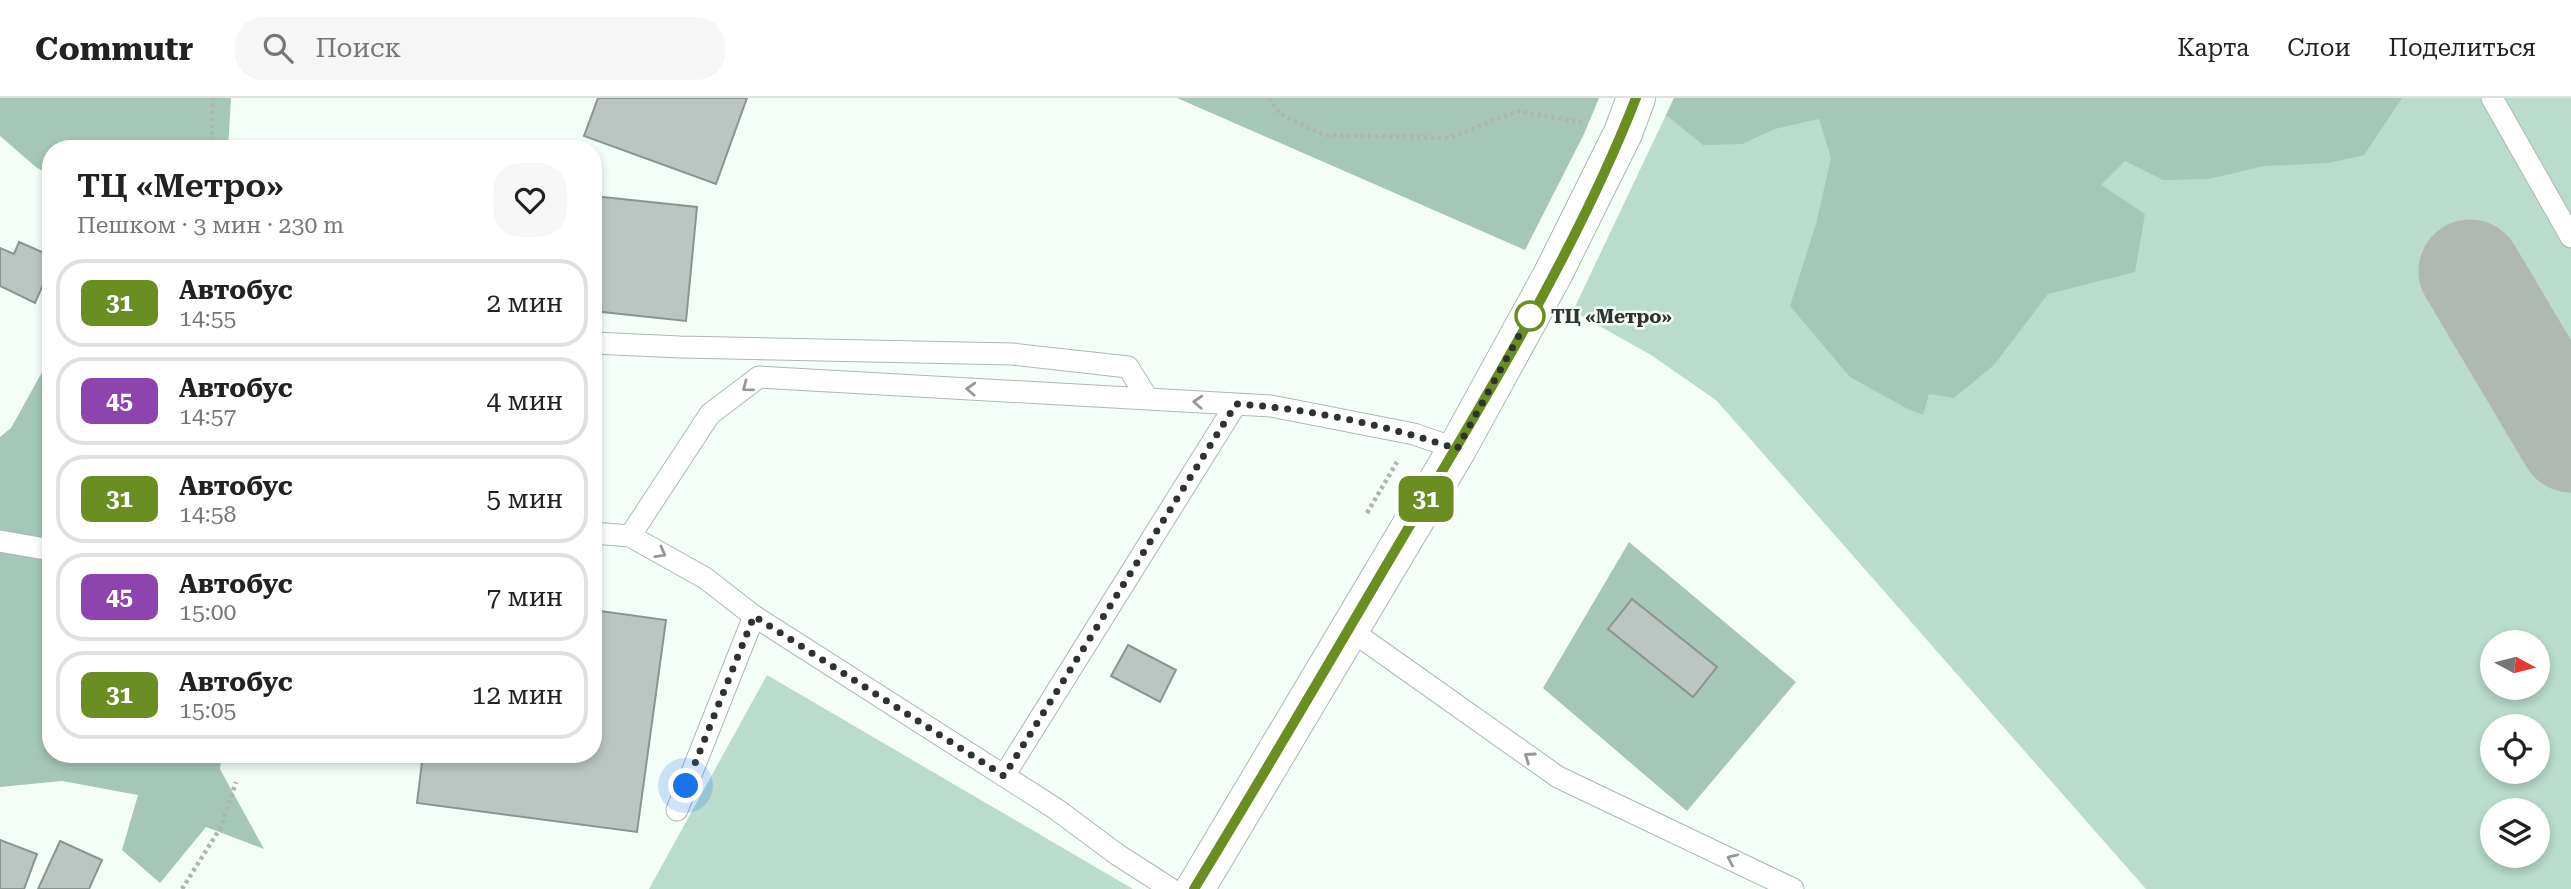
<!DOCTYPE html>
<html lang="ru">
<head>
<meta charset="utf-8">
<style>
	body { margin:0; font-family:"Roboto Serif",serif; background:#f6f6f6; color:#222; height:100vh; display:flex; flex-direction:column; font-size:26px; white-space:nowrap }
	* { box-sizing:border-box; margin:0 }
	p { font-size:23px; color:#767676 }
	.icon { flex:none; width:38px; height:38px; fill:none; stroke:currentColor; stroke-width:2; stroke-linecap:round; stroke-linejoin:round }
	.map { position:relative; flex:1; overflow:hidden }
	.sheet { position:absolute; left:42px; top:42px; width:560px; height:623px; display:flex; flex-direction:column; background:#fff; border-radius:28px; box-shadow:0 4px 10px #0003 }
	.sheet>* { flex:none }
	.badge { padding:0 14px; border-radius:10px; font-size:24px; line-height:46px }
	.needle { width:46px; rotate:97deg }
	.controls { position:absolute; left:2480px; top:532px; display:grid; gap:14px }
	.controls a { display:grid; place-items:center; width:70px; height:70px; border-radius:50%; background:#fff; box-shadow:0 4px 10px #0003; font-size:35px }
	.you { position:absolute; width:35px; height:35px; margin:-18px; border:5px solid #fff; border-radius:50%; background:#1a73e8; box-shadow:0 0 0 10px #1a73e833 }
	.map>.badge { position:absolute; translate:-50% -50%; box-shadow:0 0 0 4px #fff }
	.round { display:grid; place-items:center; flex:none; width:74px; height:74px; border-radius:28px; background:#f6f6f6 }
	.summary { display:flex; align-items:center; justify-content:space-between; height:119px; padding:0 35px }
	h1 { font-size:33px; font-weight:600; line-height:52px }
	ul { padding:0; list-style:none }
	li { display:flex; align-items:center; gap:21px; height:88px; margin:0 14px 10px; padding:0 21px; border:4px solid #e0e0e0; border-radius:28px }
	li div { flex:1 }
	li b { display:block; font-size:26px }
	li em { font-style:normal }
	li .badge { min-width:77px; font-weight:700; text-align:center }
	header { display:flex; align-items:center; gap:42px; box-sizing:border-box; height:98px; padding:0 35px; background:#fff; border-bottom:2px solid #e0e0e0 }
	header strong { font-size:33px }
	nav { display:flex; gap:38px; margin-inline-start:auto; font-size:24px }
	.search { width:490px; height:63px; background:#f6f6f6; display:flex; align-items:center; gap:18px; box-sizing:border-box; padding:0 24px; border-radius:28px; color:#767676; font-size:26px }
	.map>svg:first-child { display:block }
</style>
</head>
<body>
<header>
<strong>Commutr</strong>
<div class="search"><svg class="icon" aria-label="search" viewBox="0 0 24 24"><circle cx="10" cy="10" r="6"/><path d="M15 15l6 6"/></svg>Поиск</div>
<nav><a>Карта</a><a>Слои</a><a>Поделиться</a></nav>
</header>
<div class="map">
<svg width="2571" height="791" viewBox="0 0 2571 791">
	<rect width="100%" height="100%" fill="#f4fef9"/>
	<path fill="#b9dccc" fill-rule="evenodd" d="M1674,0h897v791h-425l-430,-489 -65,-45 -78,-44zM2492,544h46v46h-46zM2492,628h46v46h-46zM2492,712h46v46h-46z
		M767,577l366,214h-484z"/>
	<path fill="#a4c7b7" d="M0,0h231l-3,51h-177v25l-14,-6 -37,-32z
		M1177,0h422l-15,36 -59,116z
		M1674,0h728l-38,57 -35,8 -65,3 -55,13 -46,1 -38,-19 -24,24 44,29 -10,58 -87,22 -54,71 -40,33 -25,-4 -6,21 -15,-6 -58,-32 -60,-71 26,-82 15,-66 -12,-39 -44,10 -33,15 -39,1 -37,-30z
		M51,258v398h171l-2,15 44,80 -58,-22 -46,56 -38,-33 16,-55 -76,-14 -62,6v-350l11,-9z
		M1629,444l167,140 -109,129 -144,-123z"/>
	<g fill="none" stroke-linecap="round" stroke-linejoin="round">
		<path stroke="#b0b8b4" stroke-width="103" d="M2470,173l101,170"/>
	</g>
	<path fill="#bbc5c1" stroke="#8b9590" stroke-width="2" d="M598,0h149l-31,86 -132,-48z
		M593,98l104,11 -11,114 -93,-10z
		M19,144l32,14v11l-16,36 -35,-17v-38l14,6z
		M1632,501l85,68 -24,30 -85,-68z
		M593,512l73,10 -29,212 -220,-29 6,-49h170z
		M1128,547l48,25 -16,32 -49,-26z
		M0,742l37,14 -13,35h-24z
		M60,743l42,19 -13,29h-51z"/>
	<g fill="none" stroke-linecap="round" stroke-linejoin="round">
		<g stroke="#aeb8b3" stroke-width="23">
			<path id="service" d="M2492,0l79,139
				M593,245l87,4 332,7 116,13 20,32
				M593,435l37,3
				M0,443l51,9
				M1349,531l209,148 235,112
				M1004,678l232,-372
				M677,712l77,-194
				M1171,791l-53,-34 -62,-46 -302,-193 -49,-38 -75,-42 80,-122 49,-37 512,29 143,28 43,15"/>
		</g>
		<g stroke="#aeb8b3" stroke-width="40">
			<path id="secondary" d="M1195,791l262,-440 96,-175 70,-141 13,-35"/>
		</g>
		<path stroke="#adb5b1" stroke-width="4.5" stroke-dasharray="3.5 3.5" stroke-linecap="butt" d="M1269,0l10,15 45,22 125,3 69,-27 67,12
			M211,51l2,-51
			M1367,415l30,-51
			M182,791l39,-62 15,-45"/>
		<use href="#service" stroke="#fff" stroke-width="21"/>
		<use href="#secondary" stroke="#fff" stroke-width="38"/>
	</g>
	<defs><path id="oneway-chevron" d="M-2-3.5L2.5 0L-2 3.5" fill="none" stroke-width="1.6" stroke-linecap="round" stroke-linejoin="round" transform="scale(1.75)"/></defs>
	<g stroke="#969898">
		<use href="#oneway-chevron" transform="translate(747 289) rotate(143)"/>
		<use href="#oneway-chevron" transform="translate(971 291) rotate(-177)"/>
		<use href="#oneway-chevron" transform="translate(1198 304) rotate(-177)"/>
		<use href="#oneway-chevron" transform="translate(661 455) rotate(29)"/>
		<use href="#oneway-chevron" transform="translate(1529 659) rotate(-145)"/>
		<use href="#oneway-chevron" transform="translate(1732 761) rotate(-155)"/>
	</g>
	<g fill="none" stroke-linecap="round" stroke-linejoin="round">
		<g stroke="#fff" stroke-width="16">
			<path id="line" d="M1194,791c76,-124 148,-249 222,-374 79,-133 164,-273 220,-417"/>
		</g>
		<use href="#line" stroke="#6b8e23" stroke-width="10"/>
		<path stroke="#2e3230" stroke-width="7" stroke-dasharray="0 12.6" d="M686,688l68,-170 250,160 232,-372c71,4 153,22 221,45l75,-137 -2,4"/>
	</g>
	<circle fill="#fff" stroke="#6b8e23" stroke-width="3.5" cx="1530" cy="218" r="14"/>
	<g text-anchor="middle" dominant-baseline="central" stroke-width="5" stroke-linejoin="round" paint-order="stroke">
		<g font-size="19" font-weight="bold" fill="#2e3230" stroke="#f4fef9" text-anchor="start">
			<text x="1551" y="218">ТЦ «Метро»</text>
		</g>
	</g>
</svg>
<div class="controls">
<a><svg class="needle" viewBox="-14 -14 28 28"><path d="M0-13l5 13h-10z" fill="#e53935"/><path d="M0 13l5-13h-10z" fill="#767676"/></svg></a>
<a><svg class="icon" aria-label="locate" viewBox="0 0 24 24"><circle cx="12" cy="12" r="6"/><path d="M12 2v4M12 18v4M2 12h4M18 12h4"/></svg></a>
<a><svg class="icon" aria-label="layers" viewBox="0 0 24 24"><path d="M12 4l9 5-9 5-9-5zM3 14l9 5 9-5"/></svg></a>
</div>
<div class="you" style="left:686px;top:688px"></div>
<b class="badge" style="left:1426px;top:401px;background:#6b8e23;color:#fff">31</b>
<section class="sheet">
<div class="summary"><div><h1>ТЦ «Метро»</h1><p>Пешком · 3 мин · 230 m</p></div><a class="round"><svg class="icon" aria-label="heart" viewBox="0 0 24 24"><path d="M12 20l-8-8c-3-5 5-10 8-4 3-6 11-1 8 4z"/></svg></a></div>
<ul>
<li><span class="badge" style="background:#6b8e23;color:#fff">31</span><div><b>Автобус</b><p>14:55</p></div><em>2 мин</em></li>
<li><span class="badge" style="background:#8e44ad;color:#fff">45</span><div><b>Автобус</b><p>14:57</p></div><em>4 мин</em></li>
<li><span class="badge" style="background:#6b8e23;color:#fff">31</span><div><b>Автобус</b><p>14:58</p></div><em>5 мин</em></li>
<li><span class="badge" style="background:#8e44ad;color:#fff">45</span><div><b>Автобус</b><p>15:00</p></div><em>7 мин</em></li>
<li><span class="badge" style="background:#6b8e23;color:#fff">31</span><div><b>Автобус</b><p>15:05</p></div><em>12 мин</em></li>
</ul>
</section>
</div>
</body>
</html>
